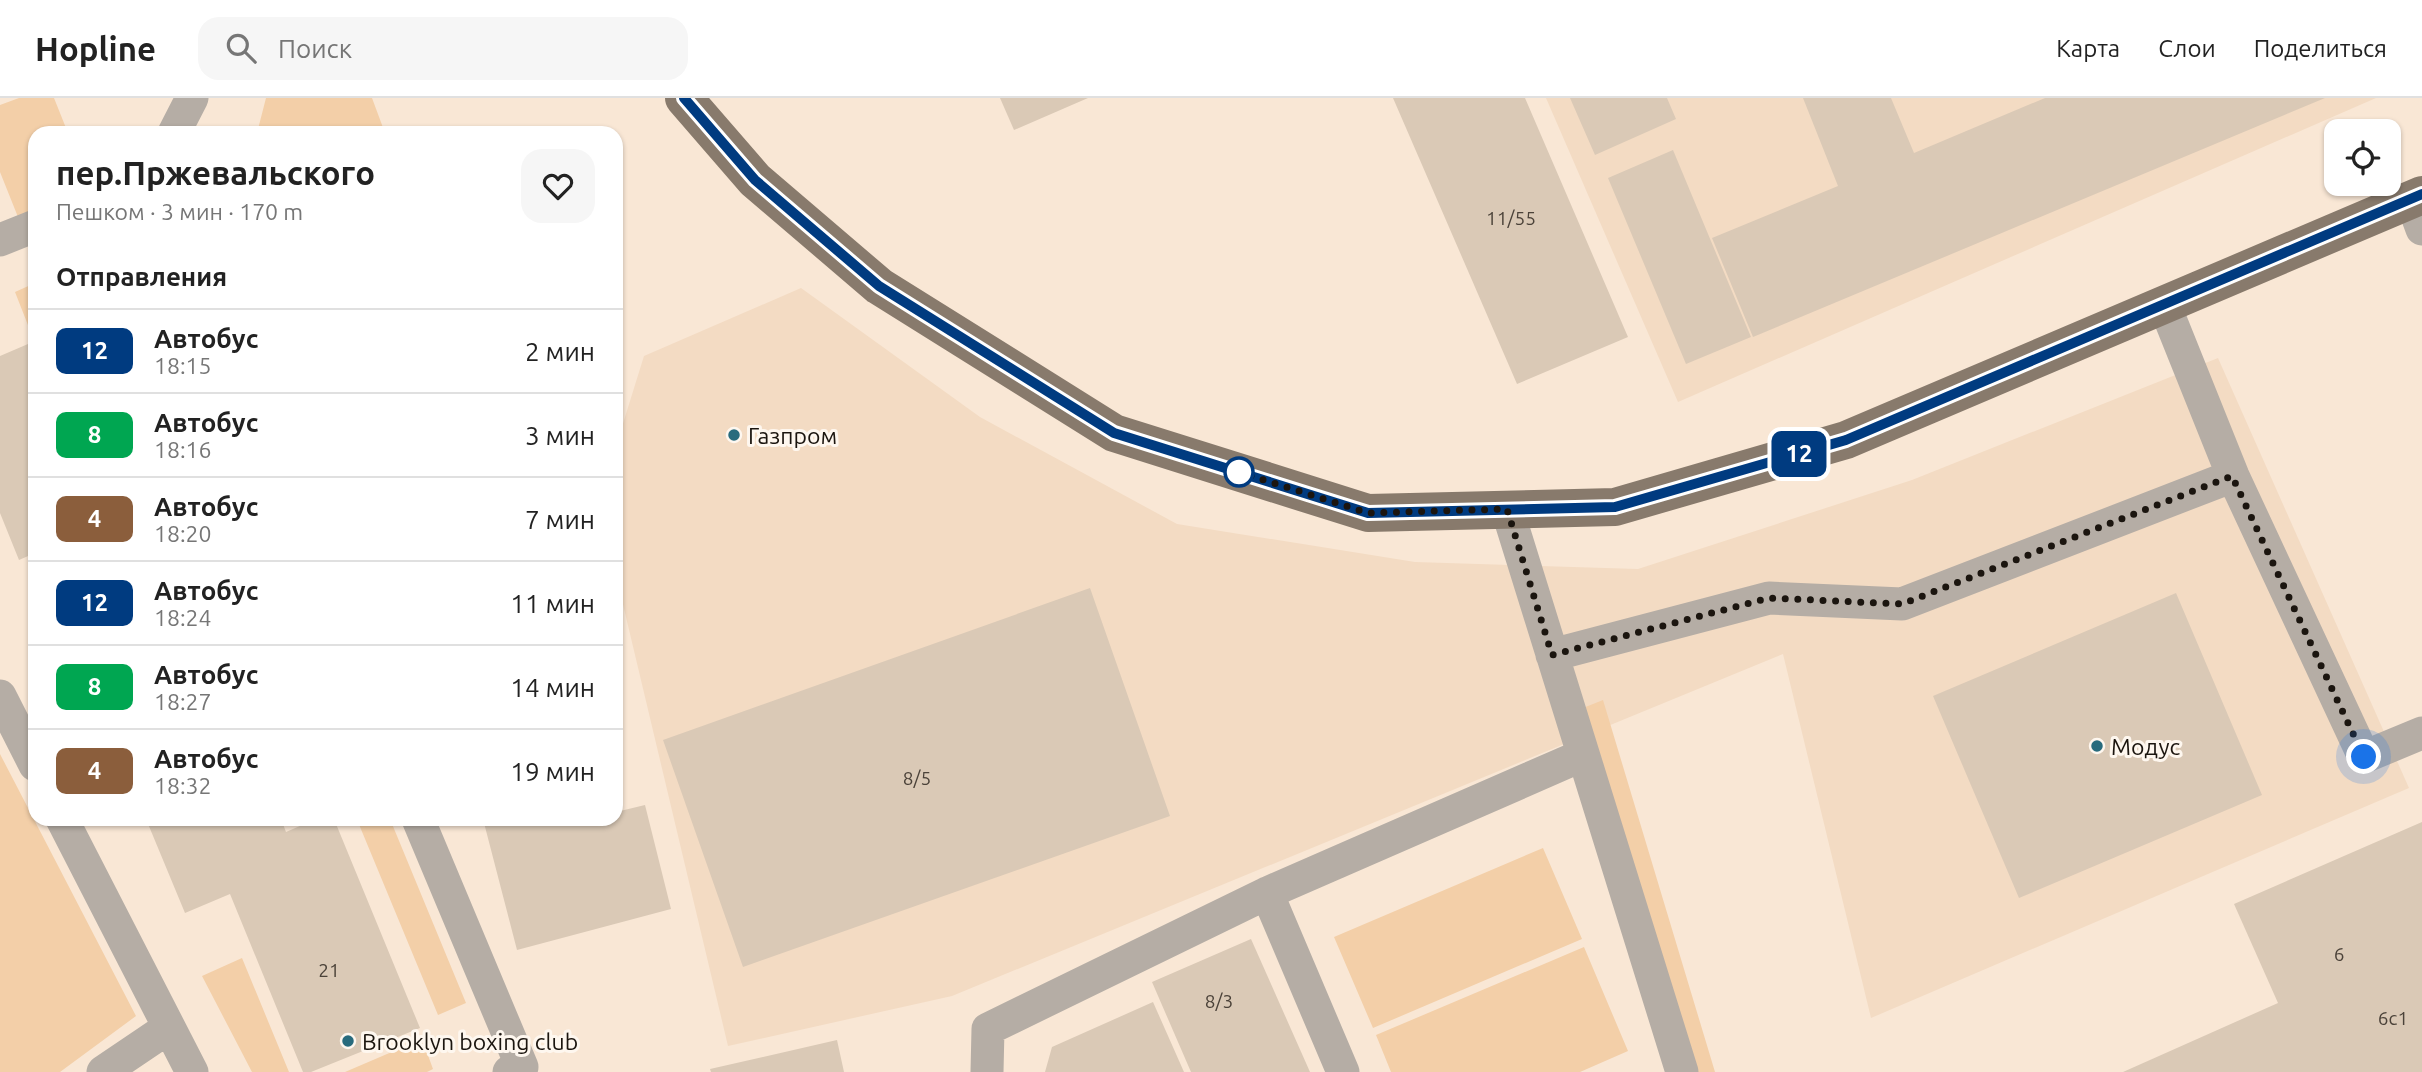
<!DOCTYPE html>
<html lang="ru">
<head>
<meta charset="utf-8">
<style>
	body { margin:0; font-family:Ubuntu,sans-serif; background:#f6f6f6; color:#222; height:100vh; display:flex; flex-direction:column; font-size:26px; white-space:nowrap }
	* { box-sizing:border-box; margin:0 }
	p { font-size:23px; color:#767676 }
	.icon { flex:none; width:38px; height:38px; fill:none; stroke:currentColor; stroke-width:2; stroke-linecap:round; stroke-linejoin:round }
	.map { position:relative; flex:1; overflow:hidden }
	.side { position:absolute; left:28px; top:28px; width:595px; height:700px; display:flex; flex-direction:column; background:#fff; border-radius:21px; box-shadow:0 2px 5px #0004 }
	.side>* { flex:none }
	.badge { padding:0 14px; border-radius:10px; font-size:24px; line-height:46px }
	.tools { position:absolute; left:2324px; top:21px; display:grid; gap:14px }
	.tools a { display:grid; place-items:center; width:77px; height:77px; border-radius:14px; background:#fff; box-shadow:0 2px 5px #0004; font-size:35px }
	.you { position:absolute; width:35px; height:35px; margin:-18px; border:5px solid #fff; border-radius:50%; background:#1a73e8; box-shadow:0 0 0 10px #1a73e833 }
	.map>.badge { position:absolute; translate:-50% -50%; box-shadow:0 0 0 4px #fff }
	h2 { padding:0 28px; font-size:26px; line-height:63px }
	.round { display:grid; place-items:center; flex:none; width:74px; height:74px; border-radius:21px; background:#f6f6f6 }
	.summary { display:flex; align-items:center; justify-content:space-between; height:119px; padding:0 28px }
	h1 { font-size:33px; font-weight:600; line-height:52px }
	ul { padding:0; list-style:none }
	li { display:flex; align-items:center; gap:21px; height:84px; padding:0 28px; border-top:2px solid #e0e0e0 }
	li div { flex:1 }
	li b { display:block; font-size:26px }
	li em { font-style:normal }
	li .badge { min-width:77px; font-weight:700; text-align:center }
	header { display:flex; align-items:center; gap:42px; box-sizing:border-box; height:98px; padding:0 35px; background:#fff; border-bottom:2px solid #e0e0e0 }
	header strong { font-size:33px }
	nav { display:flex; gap:38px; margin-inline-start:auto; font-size:24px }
	.search { width:490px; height:63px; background:#f6f6f6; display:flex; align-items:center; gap:18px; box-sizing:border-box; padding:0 24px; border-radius:21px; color:#767676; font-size:26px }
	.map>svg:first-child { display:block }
</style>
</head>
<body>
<header>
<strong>Hopline</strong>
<div class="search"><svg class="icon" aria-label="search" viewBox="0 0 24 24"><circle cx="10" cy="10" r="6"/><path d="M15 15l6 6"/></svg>Поиск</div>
<nav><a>Карта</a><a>Слои</a><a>Поделиться</a></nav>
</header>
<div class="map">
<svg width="2422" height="974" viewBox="0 0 2422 974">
	<rect width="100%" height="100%" fill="#f9e7d5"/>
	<path fill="#f3dbc3" d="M1546,0h830l-698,304z
		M801,190l179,129 197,107 238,38 223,7 274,-89 306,-122 191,430 -538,230 -88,-364 -831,342 -224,50 -112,-471v-129l28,-90z"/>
	<path fill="#f3cfa8" d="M19,0h35l14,35h-33v77l-17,7 -18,-45v-67z
		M266,0h106l13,35h-128z
		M35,185v60l-20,-51z
		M1603,602l112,372h-24l-113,-362z
		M0,656l136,262 -76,56h-60z
		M366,721h24l76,184 -28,12 -80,-193z
		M1543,750l39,91 -209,89 -39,-91z
		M1584,849l44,104 -48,21h-189l-15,-37z
		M242,860l47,114h-37l-50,-96z
		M422,941l11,30 -6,3h-82z"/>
	<path fill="#dac9b6" d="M1000,0h88l-74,32z
		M1393,0h132l103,239 -111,47z
		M1570,0h97l9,21 -81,36z
		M1803,0h88l23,55 131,-55h280l-572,239 -41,-99 126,-52z
		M1673,52l78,187 -65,27 -78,-186z
		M35,243v212l-16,7 -19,-47v-157z
		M1090,490l80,228 -427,151 -80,-227z
		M2176,495l86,202 -243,103 -86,-202z
		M645,707l26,104 -154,41 -34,-131h133v-7z
		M146,721h135l5,13 30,-13h18l86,209 -109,44h-8l-73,-178 -45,19z
		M2422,724v250h-299l155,-69 -44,-99z
		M1251,841l59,133h-119l-39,-90z
		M1153,904l31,70h-139l7,-25z
		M837,942l7,32h-133l-1,-3z"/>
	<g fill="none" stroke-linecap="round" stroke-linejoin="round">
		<path stroke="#b5ada5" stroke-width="33" d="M174,35l18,-35
			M2411,101l11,30
			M0,142l35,-14
			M2164,206l69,172 131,281 58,-24
			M1507,411l175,563
			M1552,557l217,-57 133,6 331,-128
			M0,598l35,69
			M62,721l130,253
			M418,721l104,248 -13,5
			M1267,795l76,179
			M103,974l65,-44
			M987,974l1,-43 279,-136 316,-138"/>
		<path stroke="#887a6c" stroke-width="38" d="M684,0l71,82 124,106 235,147 254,80 247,-6 231,-67 576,-245"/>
	</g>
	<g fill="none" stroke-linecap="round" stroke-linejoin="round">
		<g stroke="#fff" stroke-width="16">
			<path id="line" d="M684,0l71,82 124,106 235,147 254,80 247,-6 231,-67 576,-246"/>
		</g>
		<use href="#line" stroke="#003b80" stroke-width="10"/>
		<path stroke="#1b150f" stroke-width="7" stroke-dasharray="0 12.6" d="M1239,374l129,41 139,-4 45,146 217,-57 133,6 330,-128 132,281"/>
	</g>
	<g fill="#286b7d" stroke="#fef7ef" stroke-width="2.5">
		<circle cx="734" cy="337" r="7"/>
		<circle cx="2097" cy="648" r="7"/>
		<circle cx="348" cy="943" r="7"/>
	</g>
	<circle fill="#fff" stroke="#003b80" stroke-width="3.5" cx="1239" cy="374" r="14"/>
	<g text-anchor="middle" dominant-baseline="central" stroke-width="6" stroke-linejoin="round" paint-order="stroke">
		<g font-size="19" fill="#4b4239">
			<text x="1511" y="120">11/55</text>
			<text x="917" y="680">8/5</text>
			<text x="2339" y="856">6</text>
			<text x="329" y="872">21</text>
			<text x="1219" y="903">8/3</text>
			<text x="2393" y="920">6с1</text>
		</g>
		<g font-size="23" fill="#1b150f" stroke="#fef7ef" text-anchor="start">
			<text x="748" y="337">Газпром</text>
			<text x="2111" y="648">Модус</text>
			<text x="362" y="943">Brooklyn boxing club</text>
		</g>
	</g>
</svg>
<div class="tools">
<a><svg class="icon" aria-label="locate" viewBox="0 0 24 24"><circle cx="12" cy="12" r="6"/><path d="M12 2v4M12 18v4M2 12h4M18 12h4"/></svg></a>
</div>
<div class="you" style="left:2364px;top:659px"></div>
<b class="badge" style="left:1799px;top:356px;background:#003b80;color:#fff">12</b>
<section class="side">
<div class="summary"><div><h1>пер.Пржевальского</h1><p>Пешком · 3 мин · 170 m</p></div><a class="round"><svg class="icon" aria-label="heart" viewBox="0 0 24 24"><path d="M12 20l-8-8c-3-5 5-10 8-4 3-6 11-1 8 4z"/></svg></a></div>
<h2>Отправления</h2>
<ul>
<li><span class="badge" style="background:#003b80;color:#fff">12</span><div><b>Автобус</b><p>18:15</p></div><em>2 мин</em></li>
<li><span class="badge" style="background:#00a651;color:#fff">8</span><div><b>Автобус</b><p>18:16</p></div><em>3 мин</em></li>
<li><span class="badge" style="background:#8b5e3c;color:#fff">4</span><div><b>Автобус</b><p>18:20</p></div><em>7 мин</em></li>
<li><span class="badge" style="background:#003b80;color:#fff">12</span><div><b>Автобус</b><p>18:24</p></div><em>11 мин</em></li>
<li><span class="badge" style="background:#00a651;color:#fff">8</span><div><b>Автобус</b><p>18:27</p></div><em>14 мин</em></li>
<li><span class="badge" style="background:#8b5e3c;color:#fff">4</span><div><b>Автобус</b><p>18:32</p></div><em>19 мин</em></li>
</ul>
</section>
</div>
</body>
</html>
